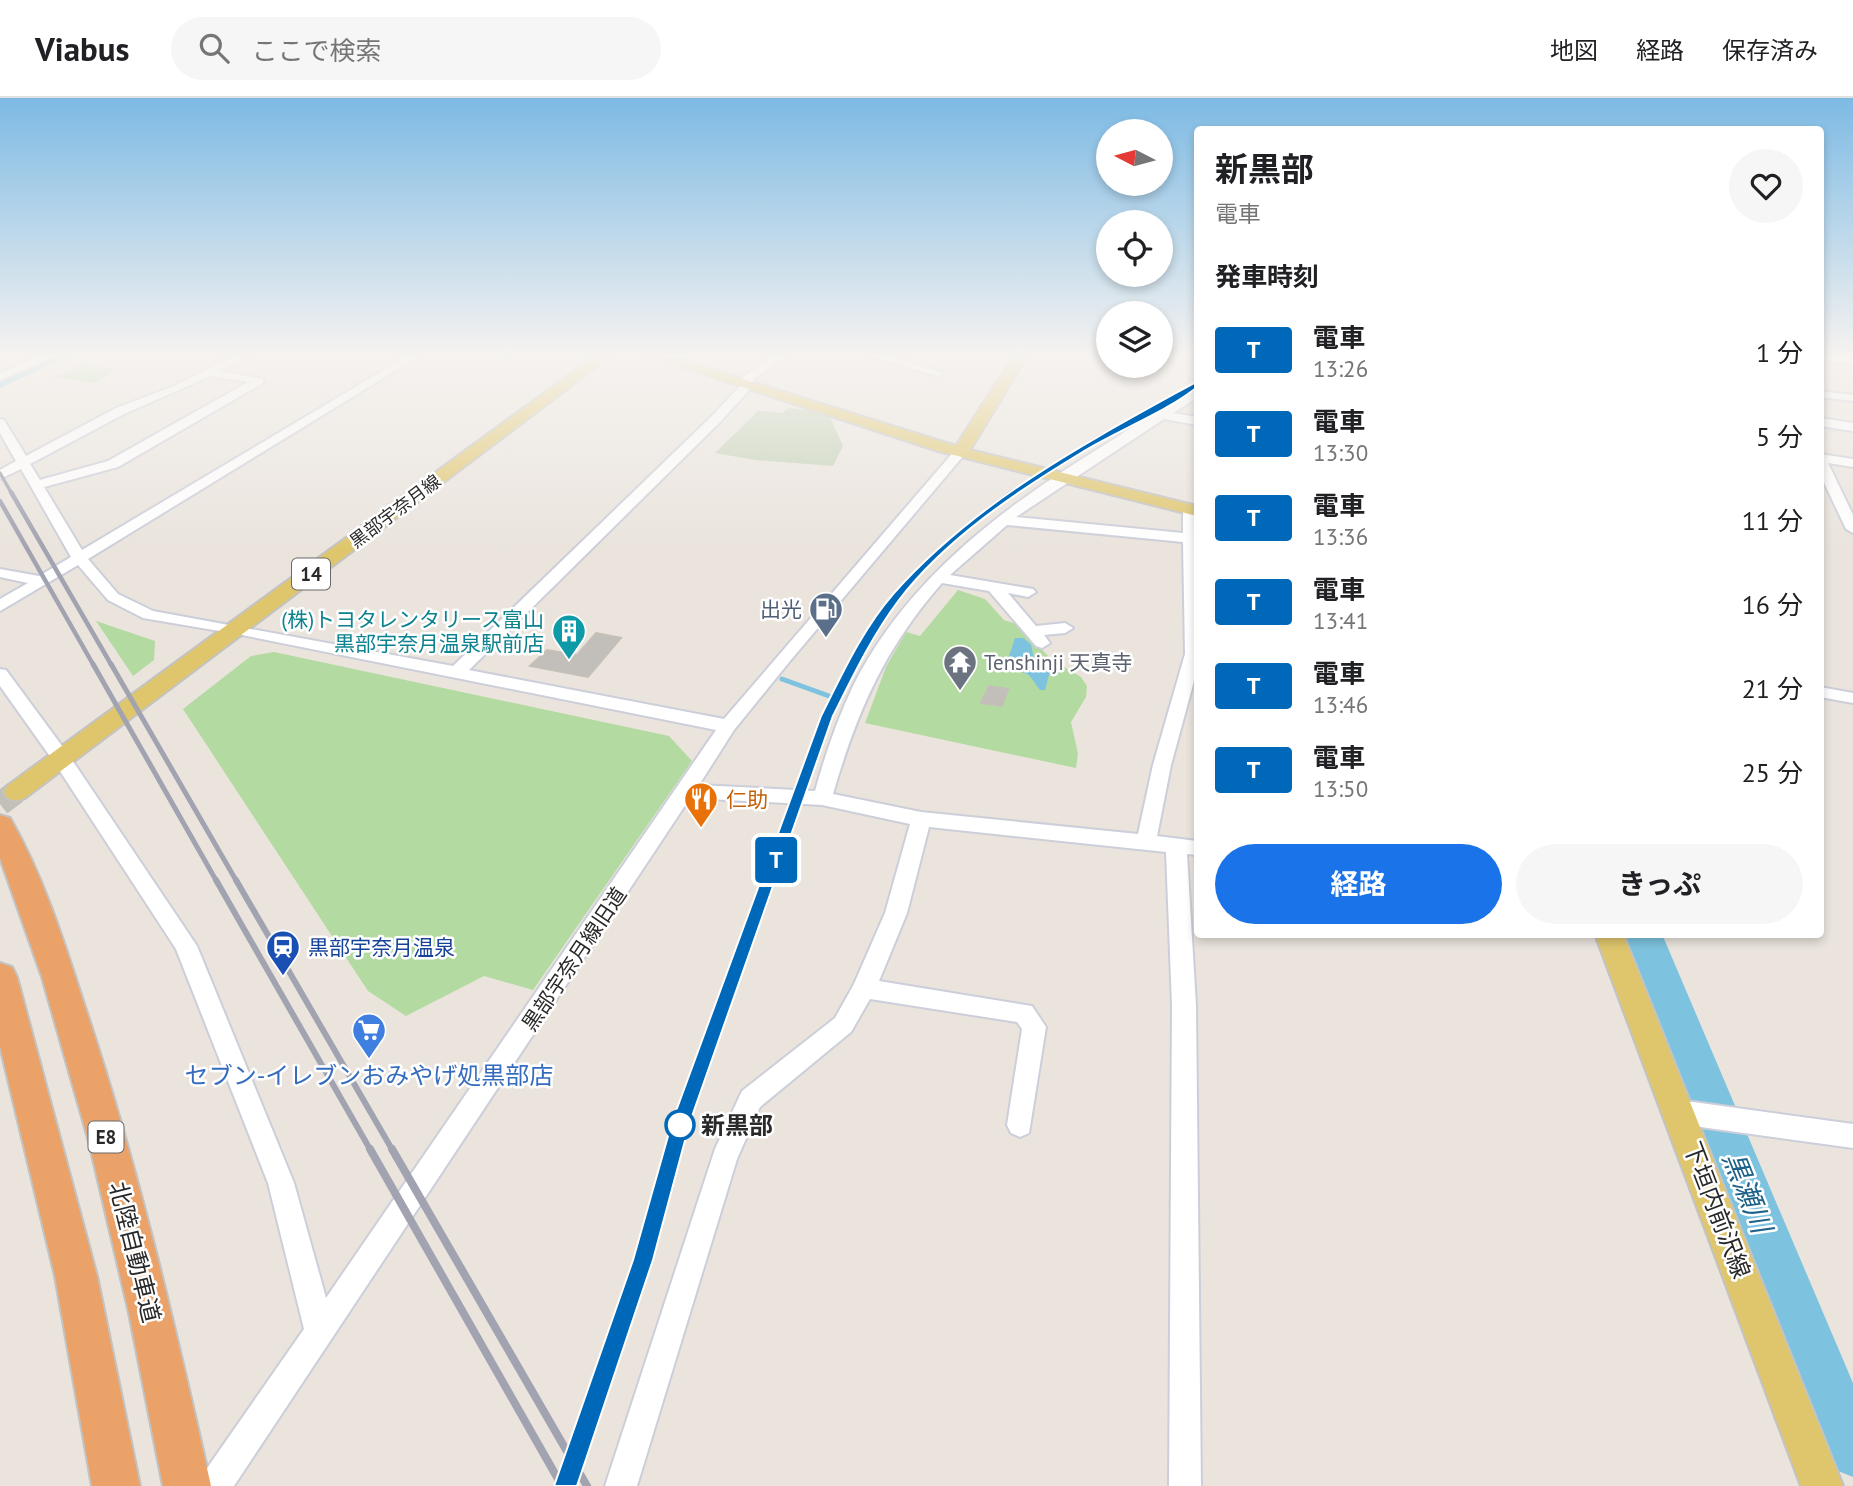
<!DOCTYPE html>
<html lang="ja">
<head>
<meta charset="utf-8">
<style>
	body { margin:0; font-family:"PT Sans","Noto Sans JP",sans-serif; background:#f6f6f6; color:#202124; height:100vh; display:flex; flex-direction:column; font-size:26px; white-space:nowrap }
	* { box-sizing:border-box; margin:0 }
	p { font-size:23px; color:#757577 }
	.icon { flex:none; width:38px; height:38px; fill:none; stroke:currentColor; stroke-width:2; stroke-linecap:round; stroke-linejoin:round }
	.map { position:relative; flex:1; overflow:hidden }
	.side { position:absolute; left:1194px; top:28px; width:630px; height:812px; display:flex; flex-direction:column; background:#fff; border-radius:7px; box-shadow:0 4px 10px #0003 }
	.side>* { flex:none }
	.badge { padding:0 14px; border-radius:5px; font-size:24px; line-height:46px }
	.needle { width:46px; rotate:276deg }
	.tools { position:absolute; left:1096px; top:21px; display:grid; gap:14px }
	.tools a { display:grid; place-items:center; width:77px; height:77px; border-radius:50%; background:#fff; box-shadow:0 4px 10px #0003; font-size:35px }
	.map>.badge { position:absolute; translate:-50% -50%; box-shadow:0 0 0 4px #fff }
	h2 { padding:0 21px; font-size:26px; line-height:63px }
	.round { display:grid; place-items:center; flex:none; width:74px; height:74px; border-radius:37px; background:#f6f6f6 }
	.head { display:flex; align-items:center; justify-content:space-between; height:119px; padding:0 21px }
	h1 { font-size:33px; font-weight:700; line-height:52px }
	.button { display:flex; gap:14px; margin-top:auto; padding:14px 21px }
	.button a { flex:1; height:80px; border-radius:42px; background:#1a73e8; color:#fff; font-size:28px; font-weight:700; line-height:80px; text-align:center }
	.button a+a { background:#f6f6f6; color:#202124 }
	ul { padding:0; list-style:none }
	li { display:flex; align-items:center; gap:21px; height:84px; padding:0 21px }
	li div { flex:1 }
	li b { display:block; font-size:26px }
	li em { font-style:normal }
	li .badge { min-width:77px; font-weight:700; text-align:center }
	header { display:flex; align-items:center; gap:42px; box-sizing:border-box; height:98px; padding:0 35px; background:#fff; border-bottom:2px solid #e0e0e0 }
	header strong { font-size:33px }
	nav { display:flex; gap:38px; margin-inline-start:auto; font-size:24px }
	.search { width:490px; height:63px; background:#f6f6f6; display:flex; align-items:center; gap:18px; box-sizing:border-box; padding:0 24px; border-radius:38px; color:#757577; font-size:26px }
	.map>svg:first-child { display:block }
</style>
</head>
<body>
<header>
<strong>Viabus</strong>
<div class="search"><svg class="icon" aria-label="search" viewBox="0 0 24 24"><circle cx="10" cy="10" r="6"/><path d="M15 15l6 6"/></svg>ここで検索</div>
<nav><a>地図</a><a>経路</a><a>保存済み</a></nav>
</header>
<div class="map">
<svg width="1853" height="1388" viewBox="0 0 1853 1388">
	<rect width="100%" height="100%" fill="#eae4dd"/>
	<path fill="#b3daa0" d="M83,266l33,5 -21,14 -42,-6z
		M958,492l27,9 19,21 13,4 34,35 30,18 6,9 -1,11 -15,25 7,32 -2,14 -211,-45 21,-56 20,-35 14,4z
		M96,523l59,20 -1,19 -21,16z
		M274,554l395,84 23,25 -159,229 -49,-14 -78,40 -38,-25 -185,-282 68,-53z"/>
	<path fill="#c3d1b6" d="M789,310l39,5 15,33 -10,20 -78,-6 -40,-7 43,-42 24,2z"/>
	<path fill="#7dc3df" d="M1015,540h8l8,6 2,11 17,16 -5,19h-5l-11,-15 -23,-10z"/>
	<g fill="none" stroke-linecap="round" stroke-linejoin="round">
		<path stroke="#7dc3df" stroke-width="5" d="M782,581l47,17"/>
		<path fill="#7dc3df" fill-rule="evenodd" d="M47,257h24l-71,33v-13z
			M1624,836h38l191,449v94l-20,-8z"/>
	</g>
	<path fill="#c2beb9" stroke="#c5c0b7" stroke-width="2" d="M596,535l25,5 -33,39 -58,-11 17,-16 30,5z
		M989,588l19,3 -6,17 -21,-3z"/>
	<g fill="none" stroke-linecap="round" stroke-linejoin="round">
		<path stroke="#c3bfb9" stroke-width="24" stroke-dasharray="24 12" stroke-linecap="butt" d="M0,706l16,-12"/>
		<g stroke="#ccced9" stroke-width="4">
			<path id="minor" d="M43,257h14l-57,25v-7z
				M235,257h13l-28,16 43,8v4l-145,84 -74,20 38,63 327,-195h12l-333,204 30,35 35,17 300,55 260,-251 29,-31 1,-7 32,-22h12l-34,25 -1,7 -31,34 -252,249 255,49 232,-270h8v6l-174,206 -56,69 -35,55 116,6c10,-36 22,-71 38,-105 54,-108 153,-181 253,-242 25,-15 65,-46 91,-54v8l-24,15 24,4v8l-33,-6 -148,98 167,16v-23l7,-4 7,4v160l-26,95 -14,71 40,5v14l-10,-1 9,151 5,481h-32l3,-481 -6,-153 -237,-25 -22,86 -28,68 153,25 14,21 -17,106 -9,4 -9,-4 -4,-8 15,-96 -5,-7 -147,-23 -19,33 -91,75 -23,52 -100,327h-32l110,-337 27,-58 93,-73 19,-34 31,-71 25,-89 -88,-19 -132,-7 -456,688h-35l4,-12 101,-145 -36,-146 -92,-234 -122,-187 -54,-76v-17l6,1 62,84 129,192 97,237 32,115 390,-568 -479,-96 -94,-16 -35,-18 -30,-35 -78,46v-12l28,-16 -28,-6v-8l39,7 32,-19 -50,-88 -21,10v-9l16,-9 -16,-28v-14l4,1 22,36 90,-48 58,-22zM211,278l37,6 -140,79 -68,19 -10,-16 94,-50zM1007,427l176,17 2,112 -32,111 -15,69 -217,-22 -88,-18c24,-83 52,-146 109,-211l47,8 47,55 6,2 8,-5 -6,-8 21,-2 8,-5 -8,-5 -29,3 -28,-33 20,4 8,-5 -3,-3 -83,-14z
				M866,257h17l61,18 -6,3z
				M1820,257l33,3v6l-33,-4z
				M1820,293l33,4v6l-33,-4z
				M1820,320l33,5v8l-33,-5z
				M1820,356l33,5v8l-25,-4 25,52v18l-7,-4 -26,-55z
				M1820,589l33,6v10l-33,-6z
				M1679,1002l174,24v24l-174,-24 -9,-4 -4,-8 4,-8z"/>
		</g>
		<g stroke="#c3c3c3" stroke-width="4">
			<path id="major" d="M596,257h16l-587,443 -9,3 -9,-3 -3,-6 3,-6z
				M645,257h20l291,91 58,-91h14l-58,95 227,56v10l-259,-65z
				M1595,836h28l220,552h-42z"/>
		</g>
		<g stroke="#c3c3c3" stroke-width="4">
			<path id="highway" d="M0,717l10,3c34,59 55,127 76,192 52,156 89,316 125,476h-48l-34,-173 -40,-171 -47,-165 -42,-119z
				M0,865l12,4 5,10 80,299 43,210h-48l-37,-210 -55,-230z"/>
		</g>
		<use href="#minor" fill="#fff" fill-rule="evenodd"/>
		<use href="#major" fill="#dfc66d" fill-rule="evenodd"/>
		<use href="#highway" fill="#eaa268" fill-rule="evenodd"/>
		<path stroke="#a1a3b1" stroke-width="3.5" d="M1167,304l30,-18
			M0,375l12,21
			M1009,396l91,-58 75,-39"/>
		<path stroke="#a1a3b1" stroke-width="4.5" d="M11,394l101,174
			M0,403l94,165
			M852,568c38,-72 95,-126 160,-174"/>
		<path stroke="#a1a3b1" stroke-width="5" d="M93,566l124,218
			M111,566l126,218
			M767,784l60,-166 26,-52"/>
		<path stroke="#a1a3b1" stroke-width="6" d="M216,782l155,271
			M236,782l157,271
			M673,1053l95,-271"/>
		<path stroke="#a1a3b1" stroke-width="8" d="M370,1051l192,337
			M392,1051l195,337
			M565,1388l78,-226 31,-111"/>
	</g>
	<linearGradient id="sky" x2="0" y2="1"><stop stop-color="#7dbae4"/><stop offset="0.57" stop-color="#f6f3f0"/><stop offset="1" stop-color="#f6f3f0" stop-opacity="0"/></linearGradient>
	<rect width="1853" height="451" fill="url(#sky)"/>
	<path fill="#0068b9" stroke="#fff" stroke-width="2" d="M1194,285l7,1c-33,28 -83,46 -120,69 -65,39 -136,87 -182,147 -27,36 -46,76 -66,116l-143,406 -37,138 -76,226h-23l79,-226 39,-138 149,-406c21,-42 42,-88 73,-123 83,-93 193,-151 300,-210z"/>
	<defs>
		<g id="fuel-pin" transform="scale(1.75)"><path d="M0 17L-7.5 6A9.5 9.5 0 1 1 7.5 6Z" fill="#5c6f8a" stroke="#fff"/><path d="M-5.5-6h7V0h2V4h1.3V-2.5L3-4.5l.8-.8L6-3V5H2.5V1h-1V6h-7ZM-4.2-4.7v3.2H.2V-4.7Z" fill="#fff"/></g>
		<g id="building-pin" transform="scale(1.75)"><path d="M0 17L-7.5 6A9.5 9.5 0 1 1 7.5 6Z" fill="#0f9aa8" stroke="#fff"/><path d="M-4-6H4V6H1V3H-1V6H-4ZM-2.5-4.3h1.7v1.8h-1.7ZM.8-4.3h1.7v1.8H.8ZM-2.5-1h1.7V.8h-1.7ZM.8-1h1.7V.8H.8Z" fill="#fff"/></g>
		<g id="temple-pin" transform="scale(1.75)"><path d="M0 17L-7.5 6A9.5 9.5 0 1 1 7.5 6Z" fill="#6b7280" stroke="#fff"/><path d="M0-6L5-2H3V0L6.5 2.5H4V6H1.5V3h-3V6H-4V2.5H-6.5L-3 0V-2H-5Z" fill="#fff"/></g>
		<g id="restaurant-pin" transform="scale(1.75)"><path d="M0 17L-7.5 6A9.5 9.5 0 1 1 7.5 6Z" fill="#e8710a" stroke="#fff"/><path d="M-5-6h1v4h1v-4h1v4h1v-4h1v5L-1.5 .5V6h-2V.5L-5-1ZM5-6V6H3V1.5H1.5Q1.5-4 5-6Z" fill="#fff"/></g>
		<g id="station-pin" transform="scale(1.75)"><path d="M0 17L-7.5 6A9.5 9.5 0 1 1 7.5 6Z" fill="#1a4fb4" stroke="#fff"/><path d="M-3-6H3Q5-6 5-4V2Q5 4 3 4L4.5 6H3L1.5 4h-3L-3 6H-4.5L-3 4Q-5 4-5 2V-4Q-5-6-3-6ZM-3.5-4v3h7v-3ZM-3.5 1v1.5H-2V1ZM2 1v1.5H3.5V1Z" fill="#fff"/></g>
		<g id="supermarket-pin" transform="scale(1.75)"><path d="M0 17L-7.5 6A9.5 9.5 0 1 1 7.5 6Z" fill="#3f7fe0" stroke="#fff"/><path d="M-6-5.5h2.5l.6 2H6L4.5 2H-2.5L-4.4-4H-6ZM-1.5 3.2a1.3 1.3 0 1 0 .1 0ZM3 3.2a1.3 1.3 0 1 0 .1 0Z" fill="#fff"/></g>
	</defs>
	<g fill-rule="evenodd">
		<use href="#fuel-pin" x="826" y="511"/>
		<use href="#building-pin" x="569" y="533"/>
		<use href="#temple-pin" x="960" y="564"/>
		<use href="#restaurant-pin" x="701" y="701"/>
		<use href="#station-pin" x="283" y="849"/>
		<use href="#supermarket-pin" x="369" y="932"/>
	</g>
	<circle fill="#fff" stroke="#0068b9" stroke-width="3.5" cx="680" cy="1027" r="14"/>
	<g text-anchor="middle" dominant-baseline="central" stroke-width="5" stroke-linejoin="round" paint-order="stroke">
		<g font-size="18" fill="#292929" stroke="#fff">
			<text transform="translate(395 413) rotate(-37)">黒部宇奈月線</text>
		</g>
		<g fill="#fff" stroke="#696969" stroke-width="2">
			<rect x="292" y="460.5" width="38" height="31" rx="5"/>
			<rect x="88.5" y="1023.5" width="35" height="31" rx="5"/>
		</g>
		<g font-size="19" font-weight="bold" fill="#292929">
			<text x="311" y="476">14</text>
			<text x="106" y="1039">E8</text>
		</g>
		<g font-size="21" fill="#4e5e75" stroke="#fff" text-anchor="end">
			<text x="802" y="511">出光</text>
		</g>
		<g font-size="21" fill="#0d838f" stroke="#fff" text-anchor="end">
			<text x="544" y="521">(株)トヨタレンタリース富山<tspan x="544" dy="24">黒部宇奈月温泉駅前店</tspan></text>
		</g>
		<g font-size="21" fill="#5b616d" stroke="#fff" text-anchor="start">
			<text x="984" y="564">Tenshinji 天真寺</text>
		</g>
		<g font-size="21" fill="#c56008" stroke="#fff" text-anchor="start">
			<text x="726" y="701">仁助</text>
		</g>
		<g font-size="21" fill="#164399" stroke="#fff" text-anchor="start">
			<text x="308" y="849">黒部宇奈月温泉</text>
		</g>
		<g font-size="21" fill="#292929" stroke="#fff">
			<text transform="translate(574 861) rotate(-56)">黒部宇奈月線旧道</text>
		</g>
		<g font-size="24" fill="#366cbe" stroke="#fff">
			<text x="369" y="977">セブン-イレブンおみやげ処黒部店</text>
		</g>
		<g font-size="24" font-weight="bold" fill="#292929" stroke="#fff" text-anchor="start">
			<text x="701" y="1027">新黒部</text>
		</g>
		<g font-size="24" fill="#292929" stroke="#fff">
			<text transform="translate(1717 1112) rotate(69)">下垣内前沢線</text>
			<text transform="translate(135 1154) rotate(76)">北陸自動車道</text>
		</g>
		<g font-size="28" font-style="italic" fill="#1e6289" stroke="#fff">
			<text transform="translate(1748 1094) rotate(68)">黒瀬川</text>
		</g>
	</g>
</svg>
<div class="tools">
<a><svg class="needle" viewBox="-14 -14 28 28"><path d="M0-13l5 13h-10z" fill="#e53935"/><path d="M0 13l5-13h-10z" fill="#757577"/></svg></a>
<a><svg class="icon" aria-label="locate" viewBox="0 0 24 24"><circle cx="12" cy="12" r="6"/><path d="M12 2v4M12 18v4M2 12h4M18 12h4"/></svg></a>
<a><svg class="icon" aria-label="layers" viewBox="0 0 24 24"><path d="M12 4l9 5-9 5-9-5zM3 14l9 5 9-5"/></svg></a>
</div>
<b class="badge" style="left:776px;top:762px;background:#0068b9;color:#fff">T</b>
<section class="side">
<div class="head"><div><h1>新黒部</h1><p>電車</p></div><a class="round"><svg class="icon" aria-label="heart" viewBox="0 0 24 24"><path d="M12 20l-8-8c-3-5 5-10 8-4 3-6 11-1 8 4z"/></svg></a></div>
<h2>発車時刻</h2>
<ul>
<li><span class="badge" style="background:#0068b9;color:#fff">T</span><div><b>電車</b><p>13:26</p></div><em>1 分</em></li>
<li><span class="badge" style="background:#0068b9;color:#fff">T</span><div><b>電車</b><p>13:30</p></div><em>5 分</em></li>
<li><span class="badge" style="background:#0068b9;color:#fff">T</span><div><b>電車</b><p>13:36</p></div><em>11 分</em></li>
<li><span class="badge" style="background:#0068b9;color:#fff">T</span><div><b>電車</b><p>13:41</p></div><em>16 分</em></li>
<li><span class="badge" style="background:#0068b9;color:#fff">T</span><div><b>電車</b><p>13:46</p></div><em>21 分</em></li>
<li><span class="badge" style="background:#0068b9;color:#fff">T</span><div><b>電車</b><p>13:50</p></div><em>25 分</em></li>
</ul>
<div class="button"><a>経路</a><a>きっぷ</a></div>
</section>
</div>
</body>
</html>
